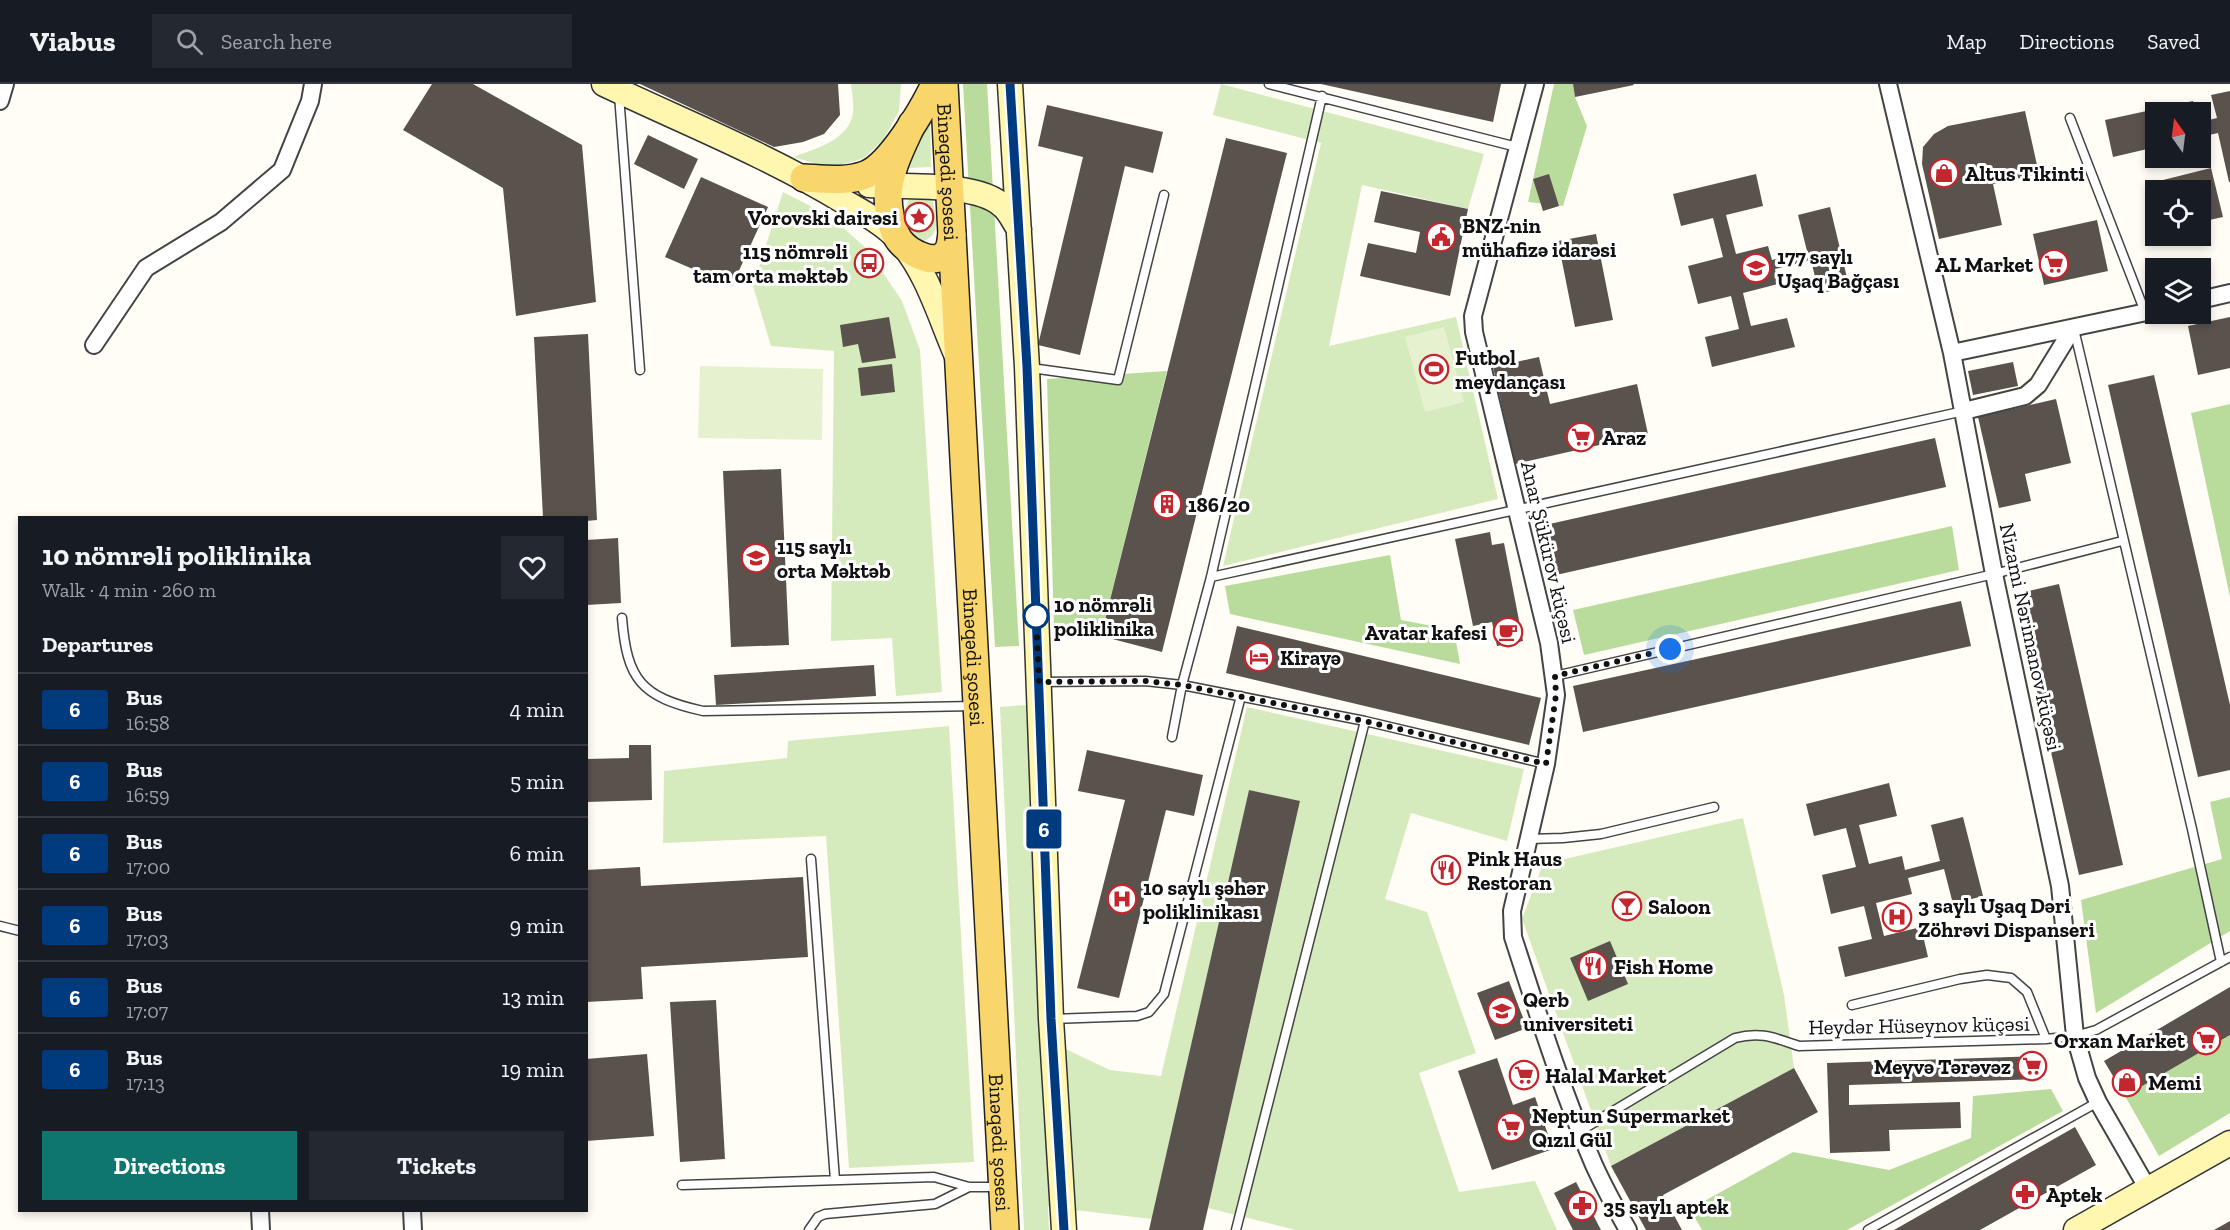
<!DOCTYPE html>
<html lang="en">
<head>
<meta charset="utf-8">
<style>
	body { margin:0; font-family:"Zilla Slab",serif; background:#242831; color:#f1f3f6; height:100vh; display:flex; flex-direction:column; font-size:22px; white-space:nowrap }
	* { box-sizing:border-box; margin:0 }
	p { font-size:20px; color:#9ea1a6 }
	.icon { flex:none; width:33px; height:33px; fill:none; stroke:currentColor; stroke-width:2; stroke-linecap:round; stroke-linejoin:round }
	.map { position:relative; flex:1; overflow:hidden }
	.panel { position:absolute; left:18px; top:432px; width:570px; height:696px; display:flex; flex-direction:column; background:#171b24; border-radius:0px; box-shadow:0 3px 9px #0003 }
	.panel>* { flex:none }
	.badge { padding:0 12px; border-radius:4px; font-size:21px; line-height:39px }
	.needle { width:39px; rotate:346deg }
	.buttons { position:absolute; left:2145px; top:18px; display:grid; gap:12px }
	.buttons a { display:grid; place-items:center; width:66px; height:66px; border-radius:0px; background:#171b24; box-shadow:0 3px 9px #0003; font-size:30px }
	.you { position:absolute; width:30px; height:30px; margin:-15px; border:4px solid #fff; border-radius:50%; background:#1a73e8; box-shadow:0 0 0 9px #1a73e833 }
	.map>.badge { position:absolute; translate:-50% -50%; box-shadow:0 0 0 3px #fff }
	h2 { padding:0 24px; font-size:22px; line-height:54px }
	.round { display:grid; place-items:center; flex:none; width:63px; height:63px; border-radius:0px; background:#242831 }
	.overview { display:flex; align-items:center; justify-content:space-between; height:102px; padding:0 24px }
	h1 { font-size:28px; font-weight:700; line-height:45px }
	.button { display:flex; gap:12px; margin-top:auto; padding:12px 24px }
	.button a { flex:1; height:69px; border-radius:0px; background:#0f766e; color:#fff; font-size:24px; font-weight:700; line-height:69px; text-align:center }
	.button a+a { background:#242831; color:#f1f3f6 }
	ul { padding:0; list-style:none }
	li { display:flex; align-items:center; gap:18px; height:72px; padding:0 24px; border-top:2px solid #363941 }
	li div { flex:1 }
	li b { display:block; font-size:22px }
	li em { font-style:normal }
	li .badge { min-width:66px; font-weight:700; text-align:center }
	header { display:flex; align-items:center; gap:36px; box-sizing:border-box; height:84px; padding:0 30px; background:#171b24; border-bottom:2px solid #363941 }
	header strong { font-size:28px }
	nav { display:flex; gap:33px; margin-inline-start:auto; font-size:21px }
	.search { width:420px; height:54px; background:#242831; display:flex; align-items:center; gap:15px; box-sizing:border-box; padding:0 21px; border-radius:0px; color:#9ea1a6; font-size:22px }
	.map>svg:first-child { display:block }
</style>
</head>
<body>
<header>
<strong>Viabus</strong>
<div class="search"><svg class="icon" aria-label="search" viewBox="0 0 24 24"><circle cx="10" cy="10" r="6"/><path d="M15 15l6 6"/></svg>Search here</div>
<nav><a>Map</a><a>Directions</a><a>Saved</a></nav>
</header>
<div class="map">
<svg width="2230" height="1146" viewBox="0 0 2230 1146">
	<rect width="100%" height="100%" fill="#fffdf5"/>
	<path fill="#d5ebbd" d="M851,0h50l-2,27 -16,29 -19,18 -33,10 -38,-11c22,-8 56,-17 60,-44 1,-9 -1,-20 -2,-29z
		M1221,0l263,70 -16,55 -106,-24 -33,161 127,-29 42,182 -275,67 98,-423 -108,-28z
		M930,24l1,59 -23,1z
		M783,108l47,24 37,33 35,52 18,49 22,342 -46,4 -4,-58 -61,3 3,-290 -63,-5 -18,-60z
		M917,111l10,1 6,6c4,20 8,37 -17,41l-11,-13v-21l4,-10z
		M1026,621l18,334 66,31 51,6 86,-369 277,62 -17,72 -96,-28 -26,86 42,13 49,141 -57,20 40,119 76,-11 22,49h-261l-88,-22 92,-406 -51,-12 -97,429 -104,-12 1,23h-25l-24,-523z
		M949,642l25,436 -125,6 -23,-332 -163,7 1,-72 123,-13 1,-17z
		M1743,734l41,177 10,73 -183,98 -89,-247 21,-55z"/>
	<path fill="#b9dc9c" d="M963,0h24l32,562 -24,1z
		M1554,0h19l2,13 12,29 -24,80 -35,-4z
		M1167,287l-66,265 -47,-6 -7,-251z
		M2230,320v193l-39,-184z
		M1952,442l7,44 -375,85 -11,-45z
		M1390,471l11,65 53,10 6,34 -230,-50 -5,-28z
		M2230,713v134l-134,82 -15,-113 141,-41 -12,-57z
		M2230,951v78l-71,43 -34,-60z
		M2051,1005l12,22 -216,119h-145l-12,-21 103,-57 96,18 82,-32 2,-42z"/>
	<path fill="#e6f2cf" d="M1444,243l20,75 -39,10 -20,-75z
		M700,282l123,3 -1,71 -124,-2z"/>
	<path fill="#5a524d" d="M432,0h41l109,61 14,157 -80,14 -13,-128 -100,-58z
		M640,0h198l2,31 -16,19 -21,8 -29,5z
		M1321,0h180l-8,38z
		M1573,0h60l1,1 -59,12z
		M2230,7v91h-1l-11,-49 -18,4v-15l17,-4 -6,-23z
		M2193,17l2,11h-39v35l-43,10 -8,-37z
		M1047,21l116,27 -10,41 -28,-7 -45,189 -42,-10 45,-188 -45,-11z
		M2025,27l14,63 -46,10 9,41 -63,14 -17,-75 1,-17 11,-13 14,-8z
		M648,51l50,24 -14,30 -50,-25z
		M1226,54l61,15 -125,499 -61,-16z
		M2211,84l12,49 -23,5v-32h-44l-1,-8z
		M1549,90l10,32 -16,5 -10,-32z
		M1756,90l7,32 -37,9 10,39 32,-8 4,14 35,-9 -9,-36 32,-8 19,79 -30,8 -8,-34 -36,9 3,15 -35,9 8,33 36,-8 8,29 -83,20 -7,-30 34,-8 -8,-33 -33,8 -10,-38 35,-9 -10,-39 -32,8 -8,-32z
		M701,93l67,30 -36,79 -67,-29z
		M1381,107l87,18 -18,87 -90,-20 8,-33 48,10 4,-21 -46,-10z
		M2097,136l11,51 -64,14 -11,-51z
		M1596,150l17,86 -38,7 -17,-86z
		M889,233l7,41 -34,5 -4,-19 -15,3 -3,-22z
		M2230,233v51l-32,7 -10,-49z
		M588,250l9,186 -11,1v-3h-43l-9,-181z
		M1539,273l11,47 87,-20 11,50 -133,30 -22,-97z
		M2013,278l5,24 -45,9 -5,-24z
		M892,280l3,28 -34,4 -3,-28z
		M2154,291l76,330v65l-32,7 -90,-392z
		M2056,315l15,64 -46,11 6,27 -32,7 -21,-91z
		M1935,354l11,49 -390,88 -11,-50z
		M781,385l8,176 -58,2 -8,-176z
		M1490,448l2,13 12,-2 19,98 -26,5 -5,-24 -19,4 -18,-87z
		M618,454l3,65 -35,2v-65z
		M2059,500l64,281 -44,10 -64,-281z
		M1961,517l10,45 -388,86 -10,-46z
		M1237,542l304,72 -12,47 -303,-72z
		M874,581l2,31 -160,9 -2,-30z
		M629,661h22l1,55 -66,2v-43l43,-1z
		M1087,666l116,25 -9,41 -28,-6 -47,188 -42,-10 48,-188 -47,-9z
		M1889,699l8,33 -38,9 10,39 33,-8 3,14 35,-9 -9,-36 32,-8 20,79 -30,8 -9,-35 -36,9 4,16 -36,9 8,33 37,-9 7,30 -83,20 -7,-30 34,-8 -8,-33 -33,8 -9,-39 34,-8 -10,-39 -32,8 -8,-32z
		M1249,706l51,11 -92,407 -5,22h-54z
		M640,783l1,19 162,-9 5,80 -167,10 2,32 -57,3v-132z
		M1610,857l18,43 -40,17 -18,-43z
		M1509,897l18,47 -32,12 -18,-47z
		M2230,903v48l-105,61 -21,-35z
		M716,916l9,159 -45,3 -10,-160z
		M647,970l7,82 -68,5v-82z
		M2038,972l1,23 -190,6v20l111,-3 1,26 -72,2 1,21 -60,2 -3,-90z
		M1497,974l16,47 22,-8 18,52 -61,21 -34,-99z
		M1794,984l24,44 -155,83 19,35h-36l-35,-64z
		M2075,1043l21,38 -116,65h-86z
		M1576,1098l25,48h-28l-19,-37z
		M2230,1137v9h-16z"/>
	<g fill="none" stroke-linecap="round" stroke-linejoin="round">
		<g stroke="#444" stroke-width="11">
			<path id="lane" d="M1269,0l248,63
				M619,11l21,275
				M2070,34l75,194
				M2074,245l118,500 29,133
				M1031,284l87,12 46,-185
				M1211,493l753,-166
				M622,534c5,62 19,79 81,93l272,-5
				M1555,592l439,-102 128,-33
				M1039,598l106,-1 37,4 183,36 181,43
				M1172,653l10,-52 29,-108 111,-481
				M1528,755l35,-1 38,-4 113,-27
				M811,775l24,321
				M0,842l20,5
				M1852,921l108,-26 27,-4 24,3 16,14 19,47
				M1052,935l85,-3 12,-4 15,-18 77,-298
				M1580,1047l155,-93c26,-7 40,0 64,8l247,-7 29,-3 21,-6 134,-73
				M682,1101l252,-8 35,10h29
				M809,1146l9,-13 7,-3 110,-10 34,-17
				M1236,1146l129,-509
				M1868,1146l230,-128"/>
		</g>
		<g stroke="#444" stroke-width="20">
			<path id="street" d="M1535,0l-62,232 1,16 75,311 7,52 -10,69 -34,147 1,26c25,77 49,154 81,228 10,22 22,44 34,65
				M1888,0l64,269 42,221 66,312 15,150 12,42 11,24 50,87
				M0,17l5,-17
				M2200,216l30,-7
				M94,261l52,-77 75,-46 61,-52 28,-69 3,-17
				M1952,269l204,-43
				M1964,327l61,-15 13,-11 35,-57
				M260,1126l1,20
				M412,1126l1,20"/>
		</g>
		<g stroke="#333" stroke-width="27">
			<path id="secondary" d="M604,0c80,38 163,71 239,117 19,11 41,22 56,39 28,31 41,77 57,114
				M1010,0l17,283 24,652 13,211
				M869,101c34,2 109,-3 134,21 7,6 11,16 16,23
				M2076,1146l154,-87"/>
		</g>
		<g stroke="#222" stroke-width="30">
			<g id="primary">
				<path id="s1" d="M944,0l61,1146"/>
				<path d="M912,40c-10,22 -23,46 -24,71 0,14 3,33 11,45 9,12 37,28 48,12 4,-5 4,-13 5,-18"/>
				<path d="M804,94c20,1 42,4 61,-3 25,-9 59,-67 70,-91"/>
			</g>
		</g>
		<use href="#lane" stroke="#fff" stroke-width="8"/>
		<use href="#street" stroke="#fff" stroke-width="16"/>
		<use href="#secondary" stroke="#fff6b0" stroke-width="24"/>
		<use href="#primary" stroke="#f9d66b" stroke-width="27"/>
	</g>
	<g fill="none" stroke-linecap="round" stroke-linejoin="round">
		<g stroke="#fff" stroke-width="14">
			<path id="line" d="M1010,0l17,283 24,652 13,211"/>
		</g>
		<use href="#line" stroke="#003b80" stroke-width="9"/>
		<path stroke="#111" stroke-width="6" stroke-dasharray="0 10.8" d="M1036,532l3,66 106,-1 37,4 183,36 181,43 10,-69 -1,-19 115,-27"/>
	</g>
	<defs>
		<g id="shop-ring" transform="scale(1.5)"><circle r="9.5" fill="#fff" stroke="#c4262e" stroke-width="1.5"/><path d="M-5-2.5h2.3a2.7 3.5 0 0 1 5.4 0H5L5.5 6h-11ZM-1.5-2.5h3a1.5 2.3 0 0 0-3 0Z" fill="#c4262e"/></g>
		<g id="sight-ring" transform="scale(1.5)"><circle r="9.5" fill="#fff" stroke="#c4262e" stroke-width="1.5"/><path d="M0-6L1.8-2.2L6-1.7L2.9 1.2L3.7 5.4L0 3.3L-3.7 5.4L-2.9 1.2L-6-1.7L-1.8-2.2Z" fill="#c4262e"/></g>
		<g id="civic-ring" transform="scale(1.5)"><circle r="9.5" fill="#fff" stroke="#c4262e" stroke-width="1.5"/><path d="M-.6-6.5H3V-4.5H.6V-3L4-1V1h2V6H-6V1h2V-1L-.6-3ZM-1.2 2.5V6h2.4V2.5Z" fill="#c4262e"/></g>
		<g id="bus-ring" transform="scale(1.5)"><circle r="9.5" fill="#fff" stroke="#c4262e" stroke-width="1.5"/><path d="M-5-6H5V4H4V6H2V4H-2V6H-4V4H-5ZM-3.5-4V0h7V-4ZM-3.5 1.2v1.5H-2V1.2ZM2 1.2v1.5H3.5V1.2Z" fill="#c4262e"/></g>
		<g id="supermarket-ring" transform="scale(1.5)"><circle r="9.5" fill="#fff" stroke="#c4262e" stroke-width="1.5"/><path d="M-6-5.5h2.5l.6 2H6L4.5 2H-2.5L-4.4-4H-6ZM-1.5 3.2a1.3 1.3 0 1 0 .1 0ZM3 3.2a1.3 1.3 0 1 0 .1 0Z" fill="#c4262e"/></g>
		<g id="school-ring" transform="scale(1.5)"><circle r="9.5" fill="#fff" stroke="#c4262e" stroke-width="1.5"/><path d="M0-5L7-2L0 1L-7-2ZM-4 1L0 2.5L4 1V4Q0 6-4 4Z" fill="#c4262e"/></g>
		<g id="stadium-ring" transform="scale(1.5)"><circle r="9.5" fill="#fff" stroke="#c4262e" stroke-width="1.5"/><path d="M0-5a6.5 5 0 1 0 0 10a6.5 5 0 1 0 0-10ZM-3.5-1.8h7v3.6h-7Z" fill="#c4262e"/></g>
		<g id="building-ring" transform="scale(1.5)"><circle r="9.5" fill="#fff" stroke="#c4262e" stroke-width="1.5"/><path d="M-4-6H4V6H1V3H-1V6H-4ZM-2.5-4.3h1.7v1.8h-1.7ZM.8-4.3h1.7v1.8H.8ZM-2.5-1h1.7V.8h-1.7ZM.8-1h1.7V.8H.8Z" fill="#c4262e"/></g>
		<g id="cafe-ring" transform="scale(1.5)"><circle r="9.5" fill="#fff" stroke="#c4262e" stroke-width="1.5"/><path d="M-5.5-4.5H6V0H3Q3 3.5 0 3.5H-2.5Q-5.5 3.5-5.5 0ZM3-3.2v2h1.7v-2ZM-6 4.5H4V6H-6Z" fill="#c4262e"/></g>
		<g id="hotel-ring" transform="scale(1.5)"><circle r="9.5" fill="#fff" stroke="#c4262e" stroke-width="1.5"/><path d="M-6-4.5h1.5V1H6V5H4.5V3h-9V5H-6ZM-4 0a1.8 1.8 0 1 1 3.6 0ZM.5 0V-2.5h3Q6-2.5 6 0Z" fill="#c4262e"/></g>
		<g id="restaurant-ring" transform="scale(1.5)"><circle r="9.5" fill="#fff" stroke="#c4262e" stroke-width="1.5"/><path d="M-5-6h1v4h1v-4h1v4h1v-4h1v5L-1.5 .5V6h-2V.5L-5-1ZM5-6V6H3V1.5H1.5Q1.5-4 5-6Z" fill="#c4262e"/></g>
		<g id="hospital-ring" transform="scale(1.5)"><circle r="9.5" fill="#fff" stroke="#c4262e" stroke-width="1.5"/><path d="M-5-5h3v3.5h4V-5h3V5h-3V1.5h-4V5h-3Z" fill="#c4262e"/></g>
		<g id="bar-ring" transform="scale(1.5)"><circle r="9.5" fill="#fff" stroke="#c4262e" stroke-width="1.5"/><path d="M-6-5H6L.8 .8V4.5H3.5V6h-7V4.5H-.8V.8Z" fill="#c4262e"/></g>
		<g id="university-ring" transform="scale(1.5)"><circle r="9.5" fill="#fff" stroke="#c4262e" stroke-width="1.5"/><path d="M0-5L7-2L0 1L-7-2ZM-4 1L0 2.5L4 1V4Q0 6-4 4Z" fill="#c4262e"/></g>
		<g id="pharmacy-ring" transform="scale(1.5)"><circle r="9.5" fill="#fff" stroke="#c4262e" stroke-width="1.5"/><path d="M-2-6h4v4h4v4h-4v4h-4v-4h-4v-4h4Z" fill="#c4262e"/></g>
	</defs>
	<g fill-rule="evenodd">
		<use href="#shop-ring" x="1944" y="89"/>
		<use href="#sight-ring" x="919" y="133"/>
		<use href="#civic-ring" x="1441" y="153"/>
		<use href="#bus-ring" x="869" y="179"/>
		<use href="#supermarket-ring" x="2054" y="180"/>
		<use href="#school-ring" x="1756" y="184"/>
		<use href="#stadium-ring" x="1434" y="285"/>
		<use href="#supermarket-ring" x="1581" y="353"/>
		<use href="#building-ring" x="1167" y="420"/>
		<use href="#school-ring" x="756" y="474"/>
		<use href="#cafe-ring" x="1508" y="548"/>
		<use href="#hotel-ring" x="1259" y="573"/>
		<use href="#restaurant-ring" x="1446" y="786"/>
		<use href="#hospital-ring" x="1122" y="815"/>
		<use href="#bar-ring" x="1627" y="822"/>
		<use href="#hospital-ring" x="1897" y="833"/>
		<use href="#restaurant-ring" x="1593" y="882"/>
		<use href="#university-ring" x="1502" y="927"/>
		<use href="#supermarket-ring" x="2206" y="956"/>
		<use href="#supermarket-ring" x="2032" y="982"/>
		<use href="#supermarket-ring" x="1524" y="991"/>
		<use href="#shop-ring" x="2127" y="998"/>
		<use href="#supermarket-ring" x="1511" y="1043"/>
		<use href="#pharmacy-ring" x="2025" y="1110"/>
		<use href="#pharmacy-ring" x="1582" y="1122"/>
	</g>
	<circle fill="#fff" stroke="#003b80" stroke-width="3" cx="1036" cy="532" r="12"/>
	<g text-anchor="middle" dominant-baseline="central" stroke-width="6" stroke-linejoin="round" paint-order="stroke">
		<g font-size="21" fill="#111" stroke="#fff">
			<text stroke="none"><textPath href="#s1" startOffset="88">Binəqədi şosesi</textPath></text>
			<text transform="translate(1549 468) rotate(77)">Anar Şükürov küçəsi</text>
			<text transform="translate(2031 553) rotate(78)">Nizami Nərimanov küçəsi</text>
			<text stroke="none"><textPath href="#s1" startOffset="574">Binəqədi şosesi</textPath></text>
			<text transform="translate(1919 941) rotate(-1)">Heydər Hüseynov küçəsi</text>
			<text stroke="none"><textPath href="#s1" startOffset="1060">Binəqədi şosesi</textPath></text>
		</g>
		<g font-size="21" font-weight="bold" fill="#111" stroke="#fff" text-anchor="start">
			<text x="1965" y="89">Altus Tikinti</text>
			<text x="898" y="133" text-anchor="end">Vorovski dairəsi</text>
			<text x="1462" y="141">BNZ-nin<tspan x="1462" dy="24">mühafizə idarəsi</tspan></text>
			<text x="848" y="167" text-anchor="end">115 nömrəli<tspan x="848" dy="24">tam orta məktəb</tspan></text>
			<text x="1777" y="172">177 saylı<tspan x="1777" dy="24">Uşaq Bağçası</tspan></text>
			<text x="2033" y="180" text-anchor="end">AL Market</text>
			<text x="1455" y="273">Futbol<tspan x="1455" dy="24">meydançası</tspan></text>
			<text x="1602" y="353">Araz</text>
			<text x="1188" y="420">186/20</text>
			<text x="777" y="462">115 saylı<tspan x="777" dy="24">orta Məktəb</tspan></text>
			<text x="1487" y="548" text-anchor="end">Avatar kafesi</text>
			<text x="1280" y="573">Kirayə</text>
			<text x="1467" y="774">Pink Haus<tspan x="1467" dy="24">Restoran</tspan></text>
			<text x="1143" y="803">10 saylı şəhər<tspan x="1143" dy="24">poliklinikası</tspan></text>
			<text x="1918" y="821">3 saylı Uşaq Dəri<tspan x="1918" dy="24">Zöhrəvi Dispanseri</tspan></text>
			<text x="1648" y="822">Saloon</text>
			<text x="1614" y="882">Fish Home</text>
			<text x="1523" y="915">Qerb<tspan x="1523" dy="24">universiteti</tspan></text>
			<text x="2185" y="956" text-anchor="end">Orxan Market</text>
			<text x="2011" y="982" text-anchor="end">Meyvə Tərəvəz</text>
			<text x="1545" y="991">Halal Market</text>
			<text x="2148" y="998">Memi</text>
			<text x="1532" y="1031">Neptun Supermarket<tspan x="1532" dy="24">Qızıl Gül</tspan></text>
			<text x="2046" y="1110">Aptek</text>
			<text x="1603" y="1122">35 saylı aptek</text>
		</g>
		<g font-size="21" font-weight="bold" fill="#111" stroke="#fff" text-anchor="start">
			<text x="1054" y="520">10 nömrəli<tspan x="1054" dy="24">poliklinika</tspan></text>
		</g>
	</g>
</svg>
<div class="buttons">
<a><svg class="needle" viewBox="-14 -14 28 28"><path d="M0-13l5 13h-10z" fill="#e53935"/><path d="M0 13l5-13h-10z" fill="#9ea1a6"/></svg></a>
<a><svg class="icon" aria-label="locate" viewBox="0 0 24 24"><circle cx="12" cy="12" r="6"/><path d="M12 2v4M12 18v4M2 12h4M18 12h4"/></svg></a>
<a><svg class="icon" aria-label="layers" viewBox="0 0 24 24"><path d="M12 4l9 5-9 5-9-5zM3 14l9 5 9-5"/></svg></a>
</div>
<div class="you" style="left:1670px;top:565px"></div>
<b class="badge" style="left:1044px;top:745px;background:#003b80;color:#fff">6</b>
<section class="panel">
<div class="overview"><div><h1>10 nömrəli poliklinika</h1><p>Walk · 4 min · 260 m</p></div><a class="round"><svg class="icon" aria-label="heart" viewBox="0 0 24 24"><path d="M12 20l-8-8c-3-5 5-10 8-4 3-6 11-1 8 4z"/></svg></a></div>
<h2>Departures</h2>
<ul>
<li><span class="badge" style="background:#003b80;color:#fff">6</span><div><b>Bus</b><p>16:58</p></div><em>4 min</em></li>
<li><span class="badge" style="background:#003b80;color:#fff">6</span><div><b>Bus</b><p>16:59</p></div><em>5 min</em></li>
<li><span class="badge" style="background:#003b80;color:#fff">6</span><div><b>Bus</b><p>17:00</p></div><em>6 min</em></li>
<li><span class="badge" style="background:#003b80;color:#fff">6</span><div><b>Bus</b><p>17:03</p></div><em>9 min</em></li>
<li><span class="badge" style="background:#003b80;color:#fff">6</span><div><b>Bus</b><p>17:07</p></div><em>13 min</em></li>
<li><span class="badge" style="background:#003b80;color:#fff">6</span><div><b>Bus</b><p>17:13</p></div><em>19 min</em></li>
</ul>
<div class="button"><a>Directions</a><a>Tickets</a></div>
</section>
</div>
</body>
</html>
